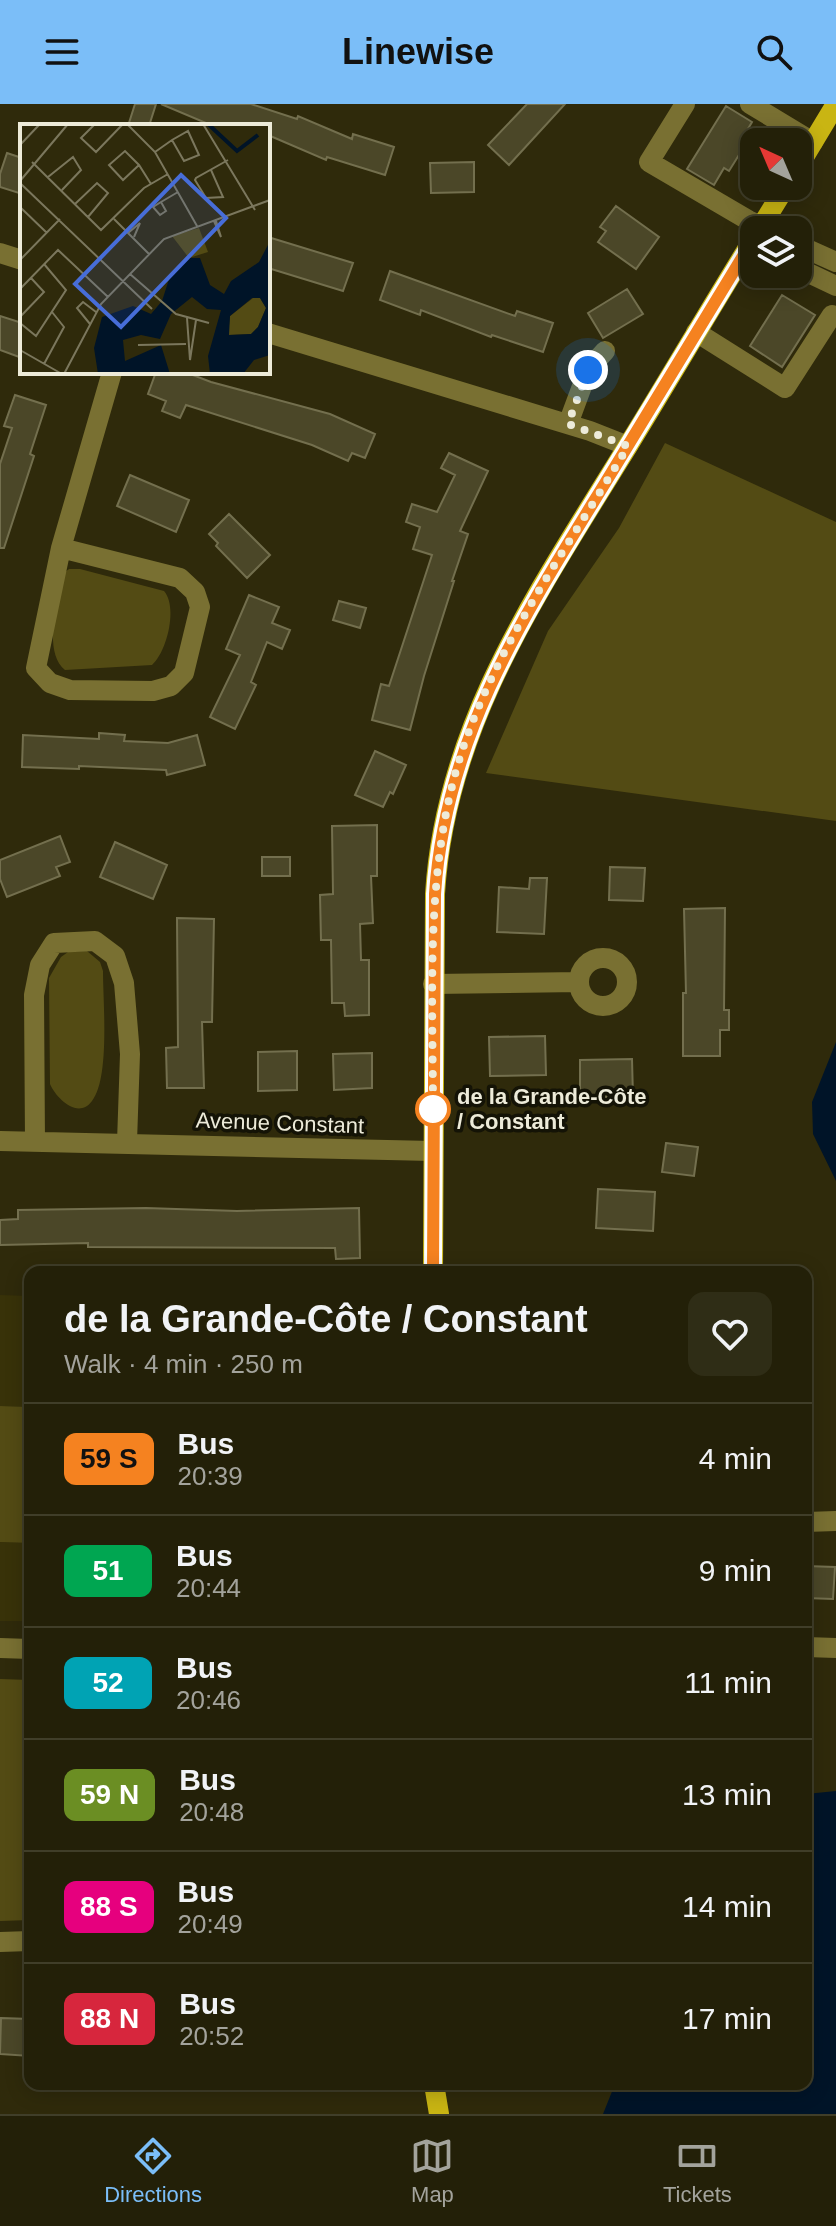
<!DOCTYPE html>
<html lang="en">
<head>
<meta charset="utf-8">
<style>
	body { margin:0; font-family:Arial,sans-serif; background:#2f2d16; color:#f1f3f6; height:100vh; display:flex; flex-direction:column; font-size:30px; white-space:nowrap }
	* { box-sizing:border-box; margin:0 }
	p { font-size:26px; color:#a3a39c }
	.icon { flex:none; width:44px; height:44px; fill:none; stroke:currentColor; stroke-width:2; stroke-linecap:round; stroke-linejoin:round }
	.map { position:relative; flex:1; overflow:hidden }
	.panel { position:absolute; left:24px; top:1162px; width:788px; height:824px; display:flex; flex-direction:column; background:#232008; border-radius:16px; box-shadow:0 4px 20px #0003,0 0 0 2px #403e29 }
	.panel>* { flex:none }
	.badge { padding:0 16px; border-radius:12px; font-size:28px; line-height:52px }
	.needle { width:52px; rotate:316deg }
	.controls { position:absolute; left:740px; top:24px; display:grid; gap:16px }
	.controls a { display:grid; place-items:center; width:72px; height:72px; border-radius:16px; background:#232008; box-shadow:0 4px 20px #0003,0 0 0 2px #403e29; font-size:40px }
	.you { position:absolute; width:40px; height:40px; margin:-20px; border:6px solid #fff; border-radius:50%; background:#1a73e8; box-shadow:0 0 0 12px #1a73e833 }
	.map>.badge { position:absolute; translate:-50% -50%; box-shadow:0 0 0 4px #fff }
	.round { display:grid; place-items:center; flex:none; width:84px; height:84px; border-radius:16px; background:#2f2d16 }
	.headline { display:flex; align-items:center; justify-content:space-between; height:136px; padding:0 40px }
	h1 { font-size:38px; font-weight:700; line-height:60px }
	ul { padding:0; list-style:none }
	li { display:flex; align-items:center; gap:24px; height:112px; padding:0 40px; border-top:2px solid #403e29 }
	li div { flex:1 }
	li b { display:block; font-size:30px }
	li em { font-style:normal }
	li .badge { min-width:88px; font-weight:700; text-align:center }
	header { display:flex; justify-content:space-between; align-items:center; height:104px; padding:0 40px; background:#7bbef8; color:#111; font-size:36px; font-weight:700 }
	.tabs { display:flex; justify-content:space-around; align-items:center; height:112px; border-top:2px solid #403e29; background:#232008; font-size:22px; color:#a3a39c }
	.tabs a { display:grid; justify-items:center; gap:4px }
	.tabs .active { color:#7bbef8 }
	.map>svg:first-child { display:block }
</style>
</head>
<body>
<header><svg class="icon" aria-label="menu" viewBox="0 0 24 24"><path d="M4 6h16M4 12h16M4 18h16"/></svg>Linewise<svg class="icon" aria-label="search" viewBox="0 0 24 24"><circle cx="10" cy="10" r="6"/><path d="M15 15l6 6"/></svg></header>
<div class="map">
<svg width="836" height="2010" viewBox="0 0 836 2010">
	<rect width="100%" height="100%" fill="#2f2a0b"/>
	<path fill="#383209" d="M0,1191l30,1v111l-30,-1z
		M0,1438l30,1v78h-30z"/>
	<path fill="#534b14" d="M665,339l171,79v299l-350,-48 62,-142 71,-103z
		M69,465h11l84,22c14,16 3,61 -12,74l-87,5c-22,-17 -8,-68 -5,-94z
		M87,847l13,11 3,9c0,31 7,107 -11,130 -14,19 -36,-3 -42,-17l-1,-106 12,-21 7,-5z
		M0,1302l30,1v136l-30,-1z
		M0,1575l30,1v240l-30,1z"/>
	<path fill="#001428" d="M836,938v139l-23,-47 -1,-32z
		M836,1687v323h-233l12,-30h191v-290z"/>
	<path fill="#4b4728" stroke="#736f4e" stroke-width="2" d="M135,0h21l-7,22h-21z
		M161,0h90l46,15 1,-3 54,23 1,-5 41,13 -9,28 -58,-18 -1,3 -58,-25v-9h-55z
		M527,0h38l-56,61 -21,-20z
		M726,2l26,16 -10,17 5,3 -18,29 -5,-3 -10,17 -27,-16z
		M7,49l15,5v36l-22,-7v-13z
		M474,58v30l-43,1 -1,-30z
		M616,102l43,31 -23,32 -38,-27 8,-11 -6,-4z
		M268,133l85,26 -10,28 -75,-23z
		M390,167l125,45 2,-5 36,12 -10,29 -51,-17 -1,2 -70,-27 -1,5 -40,-15z
		M627,185l16,25 -40,24 -15,-25z
		M782,191l33,20 -33,52 -32,-21z
		M0,212l22,7v35l-22,-8z
		M156,268h29l26,10 119,32 45,20 -10,24 -13,-5 -4,8 -36,-16 -126,-40 -6,13 -18,-7 4,-10 -18,-7z
		M15,291l31,10 -16,49 4,2 -30,92h-4v-84l12,-36 -8,-2z
		M449,349l39,18 -28,60 8,3 -16,47h2l-30,95 -14,54 -38,-10 9,-36 8,2 43,-131 -19,-6 7,-22 -14,-5 6,-18 25,8 18,-37 -14,-7z
		M130,371l59,25 -13,32 -59,-26z
		M229,410l41,41 -23,23 -31,-32 2,-3 -9,-9z
		M249,491l30,12 -7,16 18,7 -8,19 -15,-7 -16,40 5,3 -21,44 -25,-12 30,-62 -14,-6z
		M339,497l27,7 -6,20 -27,-8z
		M99,629l26,2 -1,6 44,2 29,-8 8,30 -38,10 -1,-5 -87,-4v3l-57,-2 1,-32 76,4z
		M375,647l31,14 -13,29 -3,-2 -7,15 -28,-12z
		M377,721v51h-6l2,47 -13,1 1,36h8v55l-24,1 -1,-13h-12l-1,-63h-10l-1,-45 13,-1 -1,-68z
		M60,732l10,26 -14,5 4,9 -53,21 -7,-18v-19z
		M115,738l52,23 -14,34 -53,-22z
		M262,753h28v19h-28z
		M610,763l35,1 -2,33 -34,-1z
		M530,774h17l-3,56 -47,-2 2,-45 30,2z
		M725,804l-1,102h5v20h-9v26h-37v-63h3l-2,-84z
		M177,814l37,1 -2,103h-10l2,66h-37l-1,-40 12,-1z
		M545,932l1,39 -56,1 -1,-39z
		M297,947v39l-39,1v-39z
		M372,949v35l-38,2 -1,-36z
		M632,955l1,38h-53v-37z
		M666,1039l32,4 -4,29 -32,-4z
		M598,1085l57,3 -2,39 -57,-3z
		M146,1104l91,3 122,-3 1,50 -24,1 -1,-11 -247,-1v-4l-88,2v-25l18,-1v-9z
		M806,1462l29,1 -2,32 -27,-1z
		M1,1914l29,1v37l-30,-2z"/>
	<g fill="none" stroke-linecap="round" stroke-linejoin="round">
		<path stroke="#797032" stroke-width="20" d="M685,0l-36,58 99,58 21,10
			M750,0l63,38
			M798,141l38,17
			M0,149l22,7
			M798,164l38,18
			M696,228l89,56 47,-73
			M268,229l322,98 38,15
			M568,320l20,-54 17,-19
			M61,444l119,30 15,14 5,15 -16,66 -13,13 -18,5 -83,-1 -20,-7 -14,-15 25,-120 51,-176
			M579 878a24 24 0 1 1 48 0a24 24 0 1 1-48 0Z
			M433,880l146,-2
			M0,1037l432,10
			M35,1037l-1,-146 6,-30 14,-22 41,-2 20,15 9,27 6,71 -3,88
			M806,1418l30,-1
			M806,1543l30,1
			M0,1544l30,1
			M0,1838l30,-1"/>
		<path stroke="#c9b513" stroke-width="20" d="M798,63l38,-63
			M759,126l27,-44
			M433,1168l2,-378c10,-165 99,-296 183,-432 46,-74 90,-150 136,-224
			M434,1980l5,30"/>
	</g>
	<g fill="none" stroke-linecap="round" stroke-linejoin="round">
		<g stroke="#fff" stroke-width="18">
			<path id="line" d="M433,1168l2,-378c11,-169 102,-298 186,-437 45,-73 89,-146 133,-219"/>
		</g>
		<use href="#line" stroke="#f58220" stroke-width="12"/>
		<path stroke="#edebd9" stroke-width="8" stroke-dasharray="0 14.4" d="M433,1005v4c0,-123 -9,-250 31,-368 37,-108 107,-202 164,-299l-60,-22 20,-54"/>
	</g>
	<circle fill="#fff" stroke="#f58220" stroke-width="4" cx="433" cy="1005" r="16"/>
	<g text-anchor="middle" dominant-baseline="central" stroke-width="7" stroke-linejoin="round" paint-order="stroke">
		<g font-size="22" font-weight="bold" fill="#edebd9" stroke="#141306" text-anchor="start">
			<text x="457" y="992">de la Grande-Côte<tspan x="457" dy="25">/ Constant</tspan></text>
		</g>
		<g font-size="22" fill="#edebd9" stroke="#141306">
			<text transform="translate(280 1019) rotate(2)">Avenue Constant</text>
		</g>
	</g>
	<g transform="translate(20 20)">
		<rect width="250" height="250" fill="#2f2a0b"/>
		<path d="M179,104l9,24 -19,6 -17,-22zM233,174h7l6,10 -8,19 -7,7 -23,1 2,-19z" fill="#534b14"/>
		<path d="M250,117v114l-16,5 -11,14h-33l-2,-18 13,-46 -14,-1 -15,-12 -21,17 -11,25 -19,-4 -18,5 2,21 36,-16 9,29h-72l-4,-26 8,-31 31,-11 18,8 11,-13 9,-28 18,-15h11l10,27 14,9 7,-13 28,-19zM232,174h8l6,10 -8,19 -7,7 -22,1 1,-19z" fill="#001428" fill-rule="evenodd"/>
		<path fill="none" stroke="#001428" stroke-width="4" d="M188,0l29,27 21,-16"/>
		<path fill="none" stroke="#7b775d" stroke-width="2" d="M75,0l-14,14 15,14 27,-28M107,0l28,28 42,74M183,0l52,86M0,21l19,-20M135,28l17,-12 16,-9 11,24 -15,6 -12,-21M12,38l69,68 43,-42 24,-14M119,41l-16,15 -14,-15 16,-14 14,14 12,19M191,46l12,27 -17,1 -11,-18 1,-2 32,-18M28,53l25,-20 8,13 -19,20M0,57l48,-57M0,59l132,126M141,78l5,9 -6,4 -7,-8 8,-5 17,-10M55,80l22,-21 11,10 -20,24M0,83l27,26M94,95l35,35M194,97l7,16 -5,-16M108,109l12,-10 -6,14M0,136l40,-41M110,150l46,40 33,9M0,165l38,-39 50,47M0,193l24,-25 -13,-14M167,194l3,42 6,-40M0,199l16,13 30,-46 -22,-26M70,200l-13,-16 6,-6 13,10M118,221l48,-1M0,226l42,24M24,240l20,-37 -12,-15M44,250l37,-70 63,-65 106,-39"/>
		<path fill="#476dd8" fill-opacity="0.15" stroke="#476dd8" stroke-width="4" d="M161,51l45,43 -105,109 -46,-43z"/>
		<rect width="250" height="250" fill="none" stroke="#edebd9" stroke-width="4"/>
	</g>
</svg>
<div class="controls">
<a><svg class="needle" viewBox="-14 -14 28 28"><path d="M0-13l5 13h-10z" fill="#e53935"/><path d="M0 13l5-13h-10z" fill="#a3a39c"/></svg></a>
<a><svg class="icon" aria-label="layers" viewBox="0 0 24 24"><path d="M12 4l9 5-9 5-9-5zM3 14l9 5 9-5"/></svg></a>
</div>
<div class="you" style="left:588px;top:266px"></div>
<section class="panel">
<div class="headline"><div><h1>de la Grande-Côte / Constant</h1><p>Walk · 4 min · 250 m</p></div><a class="round"><svg class="icon" aria-label="heart" viewBox="0 0 24 24"><path d="M12 20l-8-8c-3-5 5-10 8-4 3-6 11-1 8 4z"/></svg></a></div>
<ul>
<li><span class="badge" style="background:#f58220;color:#111">59 S</span><div><b>Bus</b><p>20:39</p></div><em>4 min</em></li>
<li><span class="badge" style="background:#00a651;color:#fff">51</span><div><b>Bus</b><p>20:44</p></div><em>9 min</em></li>
<li><span class="badge" style="background:#00a3b4;color:#fff">52</span><div><b>Bus</b><p>20:46</p></div><em>11 min</em></li>
<li><span class="badge" style="background:#6b8e23;color:#fff">59 N</span><div><b>Bus</b><p>20:48</p></div><em>13 min</em></li>
<li><span class="badge" style="background:#e6007e;color:#fff">88 S</span><div><b>Bus</b><p>20:49</p></div><em>14 min</em></li>
<li><span class="badge" style="background:#d7263d;color:#fff">88 N</span><div><b>Bus</b><p>20:52</p></div><em>17 min</em></li>
</ul>
</section>
</div>
<nav class="tabs">
<a class="active"><svg class="icon" aria-label="directions" viewBox="0 0 24 24"><path d="M12 3l9 9-9 9-9-9zM9 14v-3h6M13 9l2 2-2 2"/></svg>Directions</a>
<a><svg class="icon" aria-label="map" viewBox="0 0 24 24"><path d="M3 6l6-2 6 2 6-2v14l-6 2-6-2-6 2zM9 4v14M15 6v14"/></svg>Map</a>
<a><svg class="icon" aria-label="tickets" viewBox="0 0 24 24"><path d="M3 7h18v10H3zM15 7v10"/></svg>Tickets</a>
</nav>
</body>
</html>
